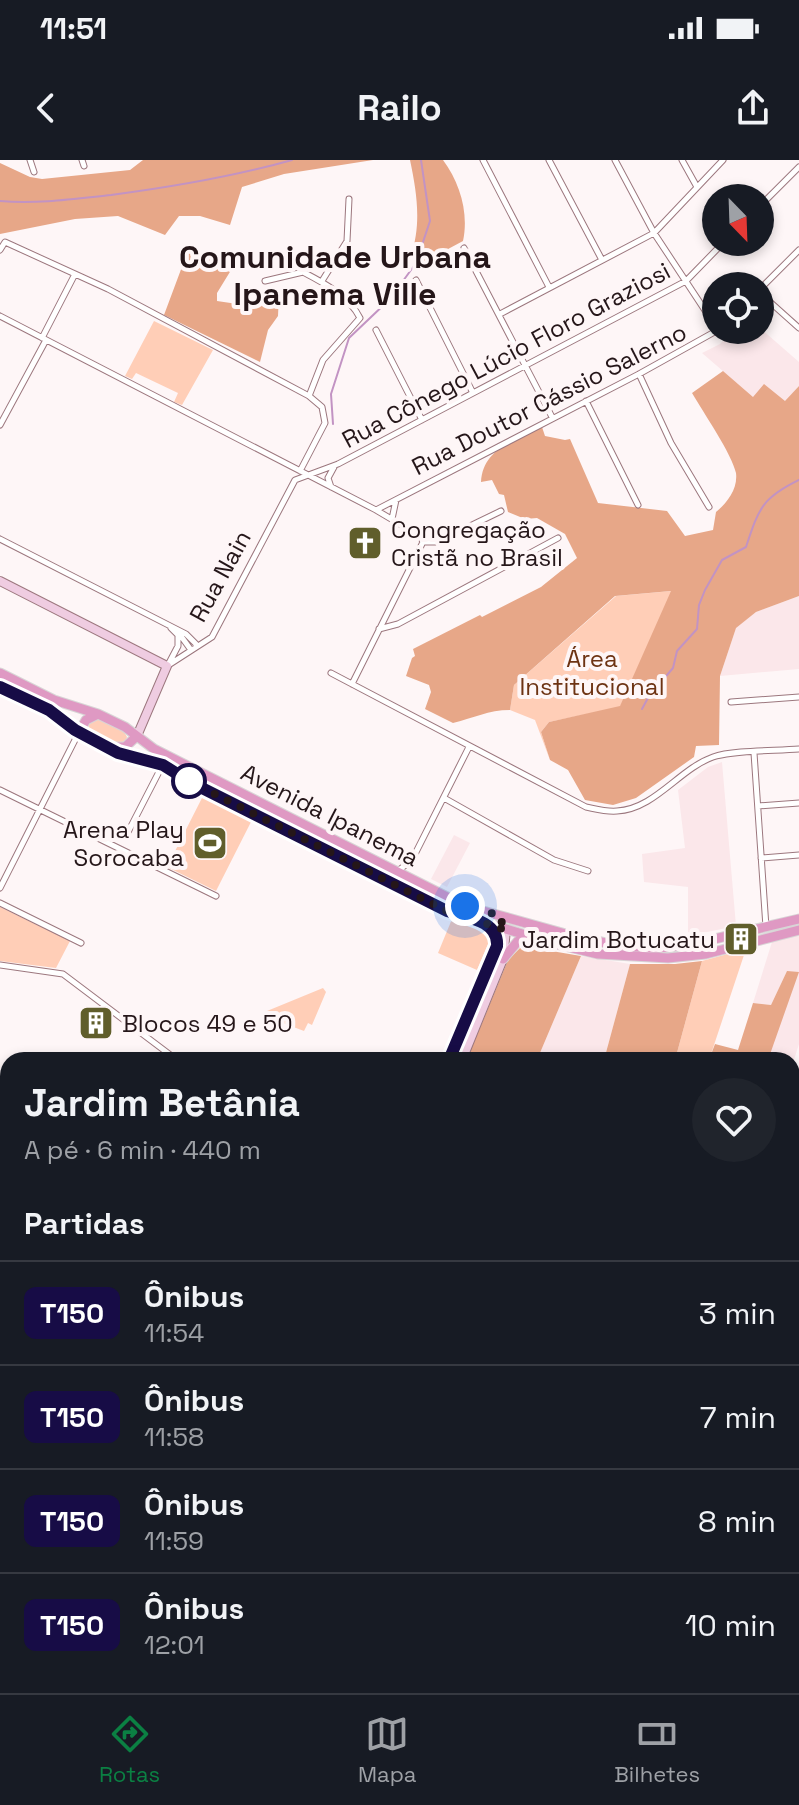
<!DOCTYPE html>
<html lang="pt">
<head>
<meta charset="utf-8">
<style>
	body { margin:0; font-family:"Space Grotesk",sans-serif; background:#20242c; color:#f1f3f6; height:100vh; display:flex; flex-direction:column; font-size:30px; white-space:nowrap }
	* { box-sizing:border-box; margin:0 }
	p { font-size:26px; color:#9ea1a6 }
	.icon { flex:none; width:44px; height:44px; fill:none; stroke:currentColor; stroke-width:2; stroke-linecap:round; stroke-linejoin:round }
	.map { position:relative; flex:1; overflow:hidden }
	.sheet { position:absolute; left:0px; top:892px; width:800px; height:642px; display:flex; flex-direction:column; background:#171b24; border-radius:24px 24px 0 0; box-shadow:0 4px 12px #0003 }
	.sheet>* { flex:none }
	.badge { padding:0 16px; border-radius:12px; font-size:28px; line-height:52px }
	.needle { width:52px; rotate:157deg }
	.controls { position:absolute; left:702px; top:24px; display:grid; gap:16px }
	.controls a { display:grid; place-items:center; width:72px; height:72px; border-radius:50%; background:#171b24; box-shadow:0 4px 12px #0003; font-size:40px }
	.you { position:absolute; width:40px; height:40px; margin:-20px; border:6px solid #fff; border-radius:50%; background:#1a73e8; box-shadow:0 0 0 12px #1a73e833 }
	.map>.badge { position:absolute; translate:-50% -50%; box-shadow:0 0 0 4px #fff }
	h2 { padding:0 24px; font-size:30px; line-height:72px }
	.round { display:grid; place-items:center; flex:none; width:84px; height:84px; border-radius:42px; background:#20242c }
	.summary { display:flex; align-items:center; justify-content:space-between; height:136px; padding:0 24px }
	h1 { font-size:38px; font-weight:800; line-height:60px }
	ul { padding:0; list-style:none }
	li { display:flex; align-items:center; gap:24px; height:104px; padding:0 24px; border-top:2px solid #363941 }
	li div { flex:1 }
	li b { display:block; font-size:30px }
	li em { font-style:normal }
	li .badge { min-width:88px; font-weight:700; text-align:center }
	.status { display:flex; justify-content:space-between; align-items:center; height:56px; padding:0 40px; background:#171b24; direction:ltr }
	.status svg { height:22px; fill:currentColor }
	header { display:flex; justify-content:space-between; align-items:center; height:104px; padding:0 24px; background:#171b24; font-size:36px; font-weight:800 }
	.dock { display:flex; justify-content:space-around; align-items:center; height:112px; border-top:2px solid #363941; background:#171b24; font-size:22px; color:#9ea1a6 }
	.dock a { display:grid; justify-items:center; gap:4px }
	.dock .on { color:#0b8043 }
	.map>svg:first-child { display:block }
</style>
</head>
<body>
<div class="status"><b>11:51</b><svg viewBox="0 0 49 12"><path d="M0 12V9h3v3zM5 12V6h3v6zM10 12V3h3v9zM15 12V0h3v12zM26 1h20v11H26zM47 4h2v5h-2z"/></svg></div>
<header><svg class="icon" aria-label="back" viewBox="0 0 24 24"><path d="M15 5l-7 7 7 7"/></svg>Railo<svg class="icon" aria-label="share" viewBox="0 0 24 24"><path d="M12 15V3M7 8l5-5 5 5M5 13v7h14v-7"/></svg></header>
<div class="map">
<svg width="799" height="1533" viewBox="0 0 799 1533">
	<rect width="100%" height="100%" fill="#fef6f7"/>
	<path fill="#fbe7ea" d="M760,168l39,34v24l-14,16 -32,-5 -51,-44 18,-9 14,-14h26z
		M799,436v73l-79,7 16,-49 20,-15z
		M722,602l14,164 -48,10v-49l-44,-5 -2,-28 43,-6 -7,-58 30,-23z
		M454,675l16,8 -23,44 -16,-8z
		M799,775v109l-7,22v-6h-24l19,-89 -16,34 -18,-2 19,-61z
		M581,796l49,8 -26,96h-67z"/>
	<path fill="#ffceb7" d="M154,161l59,29 -31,55 -8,-3 4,-9 -42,-20 -4,6 -7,-3z
		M672,431l-52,116 -71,15 -8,10 9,28 -15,-40 -25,-10 4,-25 102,-89z
		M99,558l24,12 4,7 -2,6 -11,2 -23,-10 -3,-11z
		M204,634l49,24 -37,73 -49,-24z
		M0,747l70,34 -14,27 -56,-7z
		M452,759l37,15 2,3 -14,33 -39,-17z
		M746,789l-37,111h-34l27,-99z
		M323,828l3,4 -14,33 -4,-2 -4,8 -37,-14v-6z"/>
	<path fill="#e7a788" d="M143,0h230l-89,14 -42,13 -12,38 -30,-9h-21l-14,19 -47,-19 -43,3 -75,15v-71l30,14 12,2 88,-9z
		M410,0h33c17,23 26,53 20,81l-41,22 -12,-5c12,-32 7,-65 0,-98z
		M189,88l47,14 -19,31v8l40,6 7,-18 15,4 -1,23 -10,14 -8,32 -96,-47z
		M723,211l30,26 11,-13 21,17 14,-15v210l-43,16 -20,16 -16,48 -1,69 -23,1 -2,11 -58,41 -23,7 -28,-5 -17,-30 -18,-10 -9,-28 8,-10 71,-16 51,-115 -56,5 -101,89 -4,25c-22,0 -36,8 -57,13l-28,-14 6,-17 -2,-7 -23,-9 6,-18 3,-2 -2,-7 67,-34 2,2 59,-30 36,-29 -12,-24 -28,-16 -12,1 -17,-7 -4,-17 -5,-1 -7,-14 -11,2c2,-34 34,-41 61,-55l3,9 20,4 5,-1 28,64 69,8 18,25 28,-6 3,-18c11,-9 22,-23 20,-39 -4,-19 -33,-61 -44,-80z
		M522,786l59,10 -44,104 -70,-1 41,-99z
		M702,801l-27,99h-71l26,-96h45z
		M787,811l12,1 -31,88h-59l6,-16 23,6 15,-47 18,2z
		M799,1297v85l-7,-1v-82z
		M540,1526h126l-9,7h-126z"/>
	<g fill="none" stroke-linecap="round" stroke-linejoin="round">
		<path stroke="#c293c3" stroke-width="2" d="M0,41c38,3 73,-2 111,-6 61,-8 121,-18 181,-35
			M333,264l-2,-30 18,-56 41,-39 26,-36 14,-42 -9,-61
			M642,549l7,-13 24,-28 4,-17 20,-22 2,-24 6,-15 17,-30 24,-13c13,-39 16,-49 53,-67"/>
		<g stroke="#9c777e" stroke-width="7">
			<path id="street" d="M30,0l4,12
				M82,0l2,6
				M483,0l66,127
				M549,0l53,100
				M615,0l39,73 62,94
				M682,0l15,27
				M760,46l39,-39
				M464,88l88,169
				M0,90l5,-8 103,47 201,107 13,11 3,16 -25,48
				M416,120l57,113
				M265,121l38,-9c21,11 46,24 57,46l-37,42 -14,36
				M322,121l25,-40 2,-42
				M760,129l39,-39
				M760,133l39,35
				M500,154l154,-81 69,-73
				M0,156l376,194 44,26 3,6
				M376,170l46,90
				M42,178l33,-64
				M639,214l32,69 38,64
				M586,241l52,104
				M0,265l46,-85
				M331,327l-3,-9 6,-11
				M376,350l263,-136 79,-44
				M392,359l4,-19
				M0,379l186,95 10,10v3
				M423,382h14l64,-31
				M379,469l19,-5 160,-86
				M178,472l13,18
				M168,505l10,-19v-11l-7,-7
				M167,506l45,-29 83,-157 43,-16 348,-183 38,-39
				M331,513l255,134c10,2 20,5 31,4 38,-2 62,-42 96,-54 20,-7 62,-6 86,-8
				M352,524l71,-142
				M731,542l68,-5
				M754,593l12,174
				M0,630l216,106
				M444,638l110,62 34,11
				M758,646l41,-3
				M126,676l36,-70
				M761,698l38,-3
				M399,710l13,-10 57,-113
				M0,728l79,-156
				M0,743l81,40
				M0,805l63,9 114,86
				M792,988l7,2
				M792,1049l7,3
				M792,1111l7,3
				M792,1172l7,2
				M792,1232l7,2
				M0,1252l8,-6
				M792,1286l7,1
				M792,1437l7,1
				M0,1473l8,-6
				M234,1526l4,7
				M460,1526l4,7
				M727,1526l1,7
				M779,1526l1,7"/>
		</g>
		<g stroke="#9c777e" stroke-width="10">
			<path id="secondary" d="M0,421l167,85 -30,70
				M449,900l48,-114 -1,-13 -8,-8
				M462,900l41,-101 3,-29
				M792,1393l7,-1
				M792,1404h7
				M683,1526l5,7
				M699,1526l4,7
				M505,1533l9,-7
				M526,1533l9,-7"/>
		</g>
		<g stroke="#d8d5d6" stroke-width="11">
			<path id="primary" d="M0,513l54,27 44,14 27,13 29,22 311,157 115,32 42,8 36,2 35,-4 106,-25
				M0,527l49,23 26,20 43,23 45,12 27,17 257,129 105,32 46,11 70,4 38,-4 93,-24
				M79,572l7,-12 12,-6
				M114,587h11l12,-11
				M503,799l15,-18 9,-4"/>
		</g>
		<use href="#street" stroke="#fff" stroke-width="5"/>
		<use href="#secondary" stroke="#efcce1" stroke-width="8"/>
		<use href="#primary" stroke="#df99c3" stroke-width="9"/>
	</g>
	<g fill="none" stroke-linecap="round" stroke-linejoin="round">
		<g stroke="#fff" stroke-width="18">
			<path id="line" d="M0,527l49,23 26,20 43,23 45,12 27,17 257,129c20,6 52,10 50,35l-48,114"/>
		</g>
		<use href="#line" stroke="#170c46" stroke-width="12"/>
		<path stroke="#251619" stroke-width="8" stroke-dasharray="0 14.4" d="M189,621l258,130 59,19 -8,-15 -33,-9"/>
	</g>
	<defs>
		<g id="church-square" transform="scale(1.8)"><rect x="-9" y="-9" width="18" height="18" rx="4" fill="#605e2b" stroke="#fef6f7"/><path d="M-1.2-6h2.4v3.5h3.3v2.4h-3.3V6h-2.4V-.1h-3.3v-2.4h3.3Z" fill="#fff"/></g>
		<g id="stadium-square" transform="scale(1.8)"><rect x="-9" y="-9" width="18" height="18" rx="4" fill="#605e2b" stroke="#fef6f7"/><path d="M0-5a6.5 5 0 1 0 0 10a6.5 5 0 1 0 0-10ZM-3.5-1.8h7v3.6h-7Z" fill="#fff"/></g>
		<g id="building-square" transform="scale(1.8)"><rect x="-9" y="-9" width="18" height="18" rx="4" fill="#605e2b" stroke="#fef6f7"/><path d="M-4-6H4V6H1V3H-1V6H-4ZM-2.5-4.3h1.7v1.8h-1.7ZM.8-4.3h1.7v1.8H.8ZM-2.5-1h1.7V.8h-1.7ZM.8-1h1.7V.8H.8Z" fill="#fff"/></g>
	</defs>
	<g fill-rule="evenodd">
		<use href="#church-square" x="365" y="383"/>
		<use href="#stadium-square" x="210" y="683"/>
		<use href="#building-square" x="741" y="779"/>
		<use href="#building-square" x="96" y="863"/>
	</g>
	<circle fill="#fff" stroke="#170c46" stroke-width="4" cx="189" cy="621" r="16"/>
	<g text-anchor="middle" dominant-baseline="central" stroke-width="8" stroke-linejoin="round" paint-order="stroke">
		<g font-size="24" fill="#251619" stroke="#fef6f7">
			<text transform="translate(506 195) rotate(-28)">Rua Cônego Lúcio Floro Graziosi</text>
			<text transform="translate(549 239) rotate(-27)">Rua Doutor Cássio Salerno</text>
			<text transform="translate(220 416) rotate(-61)">Rua Nain</text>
			<text transform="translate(330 655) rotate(27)">Avenida Ipanema</text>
		</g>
		<g font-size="24" fill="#251619" stroke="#fef6f7" text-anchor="start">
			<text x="391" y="369">Congregação<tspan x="391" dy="28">Cristã no Brasil</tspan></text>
			<text x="184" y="669" text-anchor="end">Arena Play<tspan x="184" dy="28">Sorocaba</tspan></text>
			<text x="715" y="779" text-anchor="end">Jardim Botucatu</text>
			<text x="122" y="863">Blocos 49 e 50</text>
		</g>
		<g font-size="24" fill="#6d3313" stroke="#fef6f7">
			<text x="592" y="498">Área<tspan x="592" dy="28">Institucional</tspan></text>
		</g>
		<g font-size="32" font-weight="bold" fill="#251619" stroke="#fef6f7">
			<text x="335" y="97">Comunidade Urbana<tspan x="335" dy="37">Ipanema Ville</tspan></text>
		</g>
	</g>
</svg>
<div class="controls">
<a><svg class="needle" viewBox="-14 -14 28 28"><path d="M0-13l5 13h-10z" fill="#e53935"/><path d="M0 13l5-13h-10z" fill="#9ea1a6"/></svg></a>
<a><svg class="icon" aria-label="locate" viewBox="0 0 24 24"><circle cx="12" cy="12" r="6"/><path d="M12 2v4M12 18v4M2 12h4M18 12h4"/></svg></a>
</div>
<div class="you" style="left:465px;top:746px"></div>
<section class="sheet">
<div class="summary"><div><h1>Jardim Betânia</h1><p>A pé · 6 min · 440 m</p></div><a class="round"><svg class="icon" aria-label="heart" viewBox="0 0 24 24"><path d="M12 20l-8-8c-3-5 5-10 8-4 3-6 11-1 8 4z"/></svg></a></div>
<h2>Partidas</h2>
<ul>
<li><span class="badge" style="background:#170c46;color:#fff">T150</span><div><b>Ônibus</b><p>11:54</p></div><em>3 min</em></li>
<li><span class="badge" style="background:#170c46;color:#fff">T150</span><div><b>Ônibus</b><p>11:58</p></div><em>7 min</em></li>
<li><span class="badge" style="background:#170c46;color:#fff">T150</span><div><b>Ônibus</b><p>11:59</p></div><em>8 min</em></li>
<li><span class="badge" style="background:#170c46;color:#fff">T150</span><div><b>Ônibus</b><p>12:01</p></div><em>10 min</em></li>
</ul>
</section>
</div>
<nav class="dock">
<a class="on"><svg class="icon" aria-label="directions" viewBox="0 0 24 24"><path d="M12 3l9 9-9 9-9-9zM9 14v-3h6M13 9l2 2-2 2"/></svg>Rotas</a>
<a><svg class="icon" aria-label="map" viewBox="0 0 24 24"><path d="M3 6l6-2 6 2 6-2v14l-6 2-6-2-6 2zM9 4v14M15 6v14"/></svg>Mapa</a>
<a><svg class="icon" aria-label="tickets" viewBox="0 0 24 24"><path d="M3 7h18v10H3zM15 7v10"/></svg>Bilhetes</a>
</nav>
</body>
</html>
